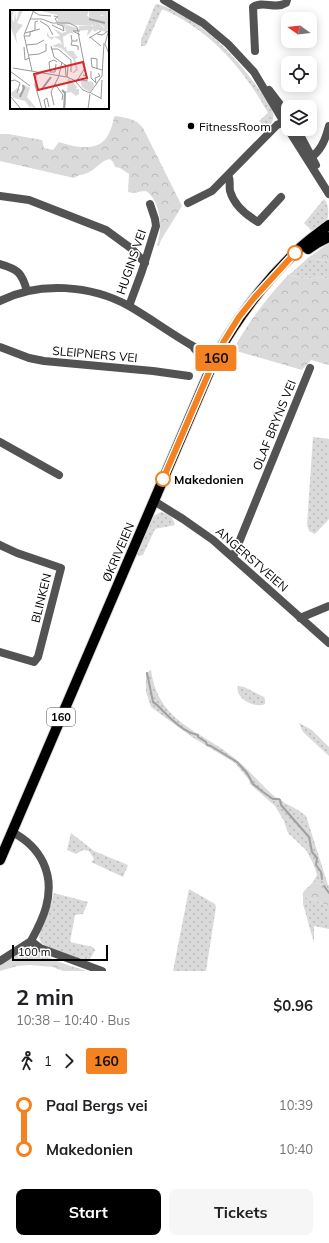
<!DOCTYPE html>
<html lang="en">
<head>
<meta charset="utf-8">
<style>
	body { margin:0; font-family:Mulish,sans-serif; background:#f6f6f6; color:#202124; height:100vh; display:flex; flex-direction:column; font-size:15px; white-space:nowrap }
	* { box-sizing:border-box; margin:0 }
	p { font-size:13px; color:#757577 }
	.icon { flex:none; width:22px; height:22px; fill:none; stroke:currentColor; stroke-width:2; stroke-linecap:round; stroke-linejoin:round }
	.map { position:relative; height:971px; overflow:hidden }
	.side { display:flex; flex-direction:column; background:#fff; flex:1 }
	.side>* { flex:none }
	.badge { padding:0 8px; border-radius:3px; font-size:14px; line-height:26px }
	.needle { width:26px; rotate:284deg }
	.tools { position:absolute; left:281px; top:12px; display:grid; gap:8px }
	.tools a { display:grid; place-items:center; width:36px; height:36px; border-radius:8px; background:#fff; box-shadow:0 2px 10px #0003; font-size:20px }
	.scale { position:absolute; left:12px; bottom:10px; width:96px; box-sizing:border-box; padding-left:4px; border:2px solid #000; border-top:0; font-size:11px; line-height:14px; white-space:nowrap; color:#000; -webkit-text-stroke:3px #fff; paint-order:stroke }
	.map>.badge { position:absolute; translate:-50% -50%; box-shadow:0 0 0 2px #fff }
	.legs { display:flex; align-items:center; gap:6px; height:44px; padding:0 16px; font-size:13px }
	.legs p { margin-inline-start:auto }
	.overview { display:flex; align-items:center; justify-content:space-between; height:68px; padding:0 16px }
	h1 { font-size:22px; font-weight:700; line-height:30px }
	.cta { display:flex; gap:8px; margin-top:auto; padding:8px 16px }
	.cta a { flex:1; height:46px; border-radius:8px; background:#000; color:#fff; font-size:16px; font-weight:700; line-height:46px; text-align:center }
	.cta a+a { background:#f6f6f6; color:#202124 }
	ul { padding:0 16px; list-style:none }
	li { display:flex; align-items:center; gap:14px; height:44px; font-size:15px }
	li i { display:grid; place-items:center; width:6px; height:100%; margin:0 5px; background:currentColor }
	li i::after { content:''; width:10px; height:10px; margin:-5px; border:3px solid; border-radius:50%; background:#fff }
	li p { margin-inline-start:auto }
	li:first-child i { background:linear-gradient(#0000 50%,currentColor 0) }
	li:last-child i { background:linear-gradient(currentColor 50%,#0000 0) }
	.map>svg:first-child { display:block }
</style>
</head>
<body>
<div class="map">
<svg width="329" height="971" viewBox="0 0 329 971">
	<defs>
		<pattern id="grass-dots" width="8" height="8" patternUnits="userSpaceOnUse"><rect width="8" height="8" fill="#dadada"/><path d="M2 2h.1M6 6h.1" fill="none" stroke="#b9b9b9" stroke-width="1.8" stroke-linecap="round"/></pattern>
		<pattern id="forest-crowns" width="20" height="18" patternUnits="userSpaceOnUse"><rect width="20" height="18" fill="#dadada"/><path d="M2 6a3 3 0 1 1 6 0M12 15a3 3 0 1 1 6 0" fill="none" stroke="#b9b9b9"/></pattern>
	</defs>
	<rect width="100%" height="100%" fill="#fff"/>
	<path fill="url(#grass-dots)" d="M157,4c42,12 82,55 105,90 6,9 16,20 9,30l-4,1 -3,-2 -1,2 -4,-4 9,-8c-24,-44 -59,-84 -106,-104l-16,36 -2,1h-3v-6l14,-35z
		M324,199c5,5 5,15 3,22l-15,10 -8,-8z
		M308,258l15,2 6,2v17l-8,-2 -15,2 -17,-4z
		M313,437l16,2v80l-14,15 -6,-3 -2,-6z
		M161,512c9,2 12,5 14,13l-20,4 -12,26 -4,1 -2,-2v-2l15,-35z
		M151,670c7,52 47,59 82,87 15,11 26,26 40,38 10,9 23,12 33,21l22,69 -3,1 -12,-4 4,-7 -3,-10 -8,-15 -18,-17 -4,-12 -9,-15 -25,-22 -1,-4 -14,-17 -43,-26 -41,-30 -5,-15v-19z
		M238,686l6,1 20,10 1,2v5c-10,5 -31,-6 -27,-18z
		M299,723l13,7 17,17v9l-26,-24z
		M71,833l23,18 34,14 -5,12 -32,-15 3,-3 -5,-8 -6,-1 -7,4 -9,-4z
		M189,889l26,15 1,3 -10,64h-33z
		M54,893l34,9 -5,12 -8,1 -5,27 23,5 2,3 -7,13 -42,-17 -5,-3 -2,-6 1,-5 7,-15z
		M303,897l7,1 19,8v23l-15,-3v17l-11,-39z"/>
	<path fill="url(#forest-crowns)" d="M116,116c12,2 20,3 27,12l39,78 -21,34 -2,6h-2c1,-6 3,-11 3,-17 1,-12 -3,-31 -14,-38 -6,0 -11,3 -18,1l1,-18 -9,-6 -5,-1 -2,-5 -3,-3c-8,1 -12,8 -19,12 -6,4 -12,3 -17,7l-74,-17v-27h8l34,6 2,8 9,2 6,-8c15,5 40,11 49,-7 3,-5 5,-12 6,-18z
		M329,243v19l-6,-2 -15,-2z
		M288,275l18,4 15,-2 8,2v86l-18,-5 -9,10 -69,-20c15,-28 34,-52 55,-75z
		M313,882l12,4 4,-1v21l-19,-8 -7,-1c-2,-6 6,-10 10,-15z
		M26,948c11,2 19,7 29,12 10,5 21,7 31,11h-23l-10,-4 -23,-2 -13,1 -17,5v-7z"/>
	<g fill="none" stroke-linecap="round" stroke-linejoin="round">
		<path stroke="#a1a1a1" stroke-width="2" d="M147,673l6,29c4,2 6,5 9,8 10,10 23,23 36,25v2l8,5 1,3 4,1 26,16 10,11 6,11 10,8 10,7h6l1,1 1,5 28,32 3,15 5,6 -1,7 5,7 1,7
			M324,886l5,7"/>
		<g stroke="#dbdbdb" stroke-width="12">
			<path id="primary" d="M308,249l9,-6 12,-6
				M0,860l216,-504c22,-39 49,-75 82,-106 9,-9 21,-17 31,-25"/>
		</g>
		<path stroke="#535353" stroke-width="8" d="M255,51l-2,-44c10,-7 22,3 33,-4l1,-3
			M308,160c13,-9 17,-19 21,-34
			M228,175c3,5 1,10 2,16 4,14 16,24 28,31l23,-25
			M0,196l29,4 77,30 26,19 13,14
			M188,203l24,-12 65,-66 11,-5
			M0,264c18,5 22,9 27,27
			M0,301c39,-20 91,-16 129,5 21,12 41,27 62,39 8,5 17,7 25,11
			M129,306l13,-35 14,-45 -1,-7 -5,-15
			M0,347l29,11 15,3 109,10 36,5
			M194,348l7,8 12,7
			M0,442l59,33
			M154,501l29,18 30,21 116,103
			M0,545l17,8 44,15 -23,89 -4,5 -34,-10
			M233,557l77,-189
			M300,618l29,-12
			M12,832c29,15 43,42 34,75 -3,12 -9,23 -15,34l9,7 62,23
			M0,961l31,-20"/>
		<path stroke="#535353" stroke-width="8" d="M164,0l39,23 25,21 26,28 34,57
			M269,90l19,25
			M288,129l41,65
			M297,129l19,36"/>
		<use href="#primary" stroke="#000" stroke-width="10"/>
	</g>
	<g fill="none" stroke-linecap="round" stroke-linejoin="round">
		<g stroke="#fff" stroke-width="9">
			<path id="line-1" d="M163,479l50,-116 11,-22 15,-24 15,-19 41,-45"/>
		</g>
		<use href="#line-1" stroke="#f58220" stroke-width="6"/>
	</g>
	<circle fill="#000" stroke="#fff" stroke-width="1.5" cx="191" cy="126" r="4"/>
	<g fill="#fff" stroke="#f58220" stroke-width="2">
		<circle cx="295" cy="253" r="7"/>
		<circle cx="163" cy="479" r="7"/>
	</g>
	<g text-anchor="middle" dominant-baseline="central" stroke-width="3" stroke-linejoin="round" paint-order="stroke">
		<rect fill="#fff" stroke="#4c4c4c" stroke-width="1" x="47" y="708" width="28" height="18" rx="3"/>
		<g font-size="11" font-weight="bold" fill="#000">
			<text x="61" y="717">160</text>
		</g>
		<g font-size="12" fill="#000" stroke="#fff" text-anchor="start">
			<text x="199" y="126">FitnessRoom</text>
		</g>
		<g font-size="12" fill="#000" stroke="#fff">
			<text transform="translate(131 262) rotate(-71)">HUGINS VEI</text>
			<text transform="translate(95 354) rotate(5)">SLEIPNERS VEI</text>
			<text transform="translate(274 425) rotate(-68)">OLAF BRYNS VEI</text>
			<text transform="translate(118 552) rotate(-67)">ØKRIVEIEN</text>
			<text transform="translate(252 559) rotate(41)">ANGERSTVEIEN</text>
			<text transform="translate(41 598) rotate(-76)">BLINKEN</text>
		</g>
		<g font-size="12" font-weight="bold" fill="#000" stroke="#fff" text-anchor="start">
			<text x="174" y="479">Makedonien</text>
		</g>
	</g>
	<g transform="translate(10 10)">
		<rect width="99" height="99" fill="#fff"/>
		<path d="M79,0h19v20l-14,-11 5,-3h7l-7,-3 -5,6 -5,-2zM81,9l4,1 1,3 -1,4 -8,9 1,-6 -22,2 -1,-8 14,5v-3h14z" fill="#dadada"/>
		<path d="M0,0l2,2 2,-2 -2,8 2,5 1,-13 1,11 3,-10 4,-1 -6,13 6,2 -7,9 1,10 -6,-16zM27,0h52l-2,6 7,3v-3l5,-3 6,1 1,3 -4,-2 -7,4 9,9 3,-2v6l-9,-2 -4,2 -1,-5h2l1,-4 -4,-4 2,5 -4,2 -25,-2 1,6 -8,-8 -1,-7zM43,18l9,5 9,-3 3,4 -4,-1 -7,4 1,11 2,-2 1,5h6l5,7 -3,1 3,11 -4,3h-2l4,-4 -3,-10 -12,-11 -9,-2 7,-3 3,2 -2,-5 -6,-3 -2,3 -5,-4v-4l3,5 10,-1zM58,68l9,8 -1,3h3v5l-3,2 -5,-4 -5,1v13l-2,3v-18h3zM12,74l8,4 -3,9 10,12 -7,-3 1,3 -6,-8 -11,-3 -4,-4 7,-6 3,2 -3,3 5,-1z" fill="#dadada"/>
		<path d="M70,70l13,2 1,4 -4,6 -8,-5z" fill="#dadada"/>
		<path fill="none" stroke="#a1a1a1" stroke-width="2" d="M79,9l16,4M32,79l9,-12M52,80l3,3 -1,16M10,87l4,-9 -1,-3"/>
		<path fill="none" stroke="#999" stroke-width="1" d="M21,0l8,5 12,1M44,6l4,1 -3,2 3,4M20,9h12l10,4h17l8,4 8,41 -9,14M30,11l8,5 5,9M42,15l12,6 -1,-5 -6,-2M99,19l-4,15 4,10M70,21h-7l7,4M15,23l15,-4M87,24l5,1 6,-4M61,25l1,6h5v-2M15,26h5v-4l5,-2v-8l3,-1M80,27l11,9M79,28l12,-7M62,31l-1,4 7,1v4M16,35l11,-1 7,-4M41,36l3,11 14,10 -1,10M14,37l1,13 4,-2M41,39h7l13,11v12M19,45l10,-1 7,-3v-7M46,54l-1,8h-5l-1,-10 5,-2 3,2M55,54l1,12M3,58l54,9 9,4M87,59v-10l-6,-1 1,9 10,3M0,61l20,15M22,61l-8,-36 9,-23M81,61v7l6,6M31,63l-5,2 -1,10 7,24M49,65l3,-13M68,69l9,2v-5l-4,-1M0,71l5,-1 5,3 -3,10M66,72l7,8 7,3M86,73l-1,-5 5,-2 -2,-3M45,74l8,11 -1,5M80,83l12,-17 2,-33M81,83l11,6M0,86l11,13M91,88l1,-18M44,95l-3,-13 8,-16M36,99l-2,-9 3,-2 2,9M78,99l2,-15"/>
		<path fill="#d62828" fill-opacity="0.15" stroke="#d62828" stroke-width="2" d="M73,52l4,16 -49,12 -4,-16z"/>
		<rect width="99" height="99" fill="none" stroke="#000" stroke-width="2"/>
	</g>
</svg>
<div class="tools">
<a><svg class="needle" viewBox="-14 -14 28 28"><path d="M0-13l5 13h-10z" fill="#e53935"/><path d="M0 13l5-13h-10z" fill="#757577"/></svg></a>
<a><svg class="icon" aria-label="locate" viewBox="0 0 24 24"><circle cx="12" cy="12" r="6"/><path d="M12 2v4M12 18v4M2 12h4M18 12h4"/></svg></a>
<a><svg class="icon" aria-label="layers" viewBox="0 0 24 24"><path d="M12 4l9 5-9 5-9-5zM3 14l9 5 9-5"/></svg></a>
</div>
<div class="scale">100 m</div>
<b class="badge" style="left:216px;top:358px;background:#f58220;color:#111">160</b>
</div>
<section class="side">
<div class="overview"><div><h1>2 min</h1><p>10:38 – 10:40 · Bus</p></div><b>$0.96</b></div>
<div class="legs"><svg class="icon" aria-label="walk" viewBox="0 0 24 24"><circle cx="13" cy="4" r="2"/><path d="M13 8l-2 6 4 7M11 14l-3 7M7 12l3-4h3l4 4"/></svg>1<svg class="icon" aria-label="forward" viewBox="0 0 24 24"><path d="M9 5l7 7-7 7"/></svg><b class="badge" style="background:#f58220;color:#111">160</b></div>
<ul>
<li><i style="color:#f58220"></i><b>Paal Bergs vei</b><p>10:39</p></li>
<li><i style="color:#f58220"></i><b>Makedonien</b><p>10:40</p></li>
</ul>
<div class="cta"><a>Start</a><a>Tickets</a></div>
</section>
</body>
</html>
